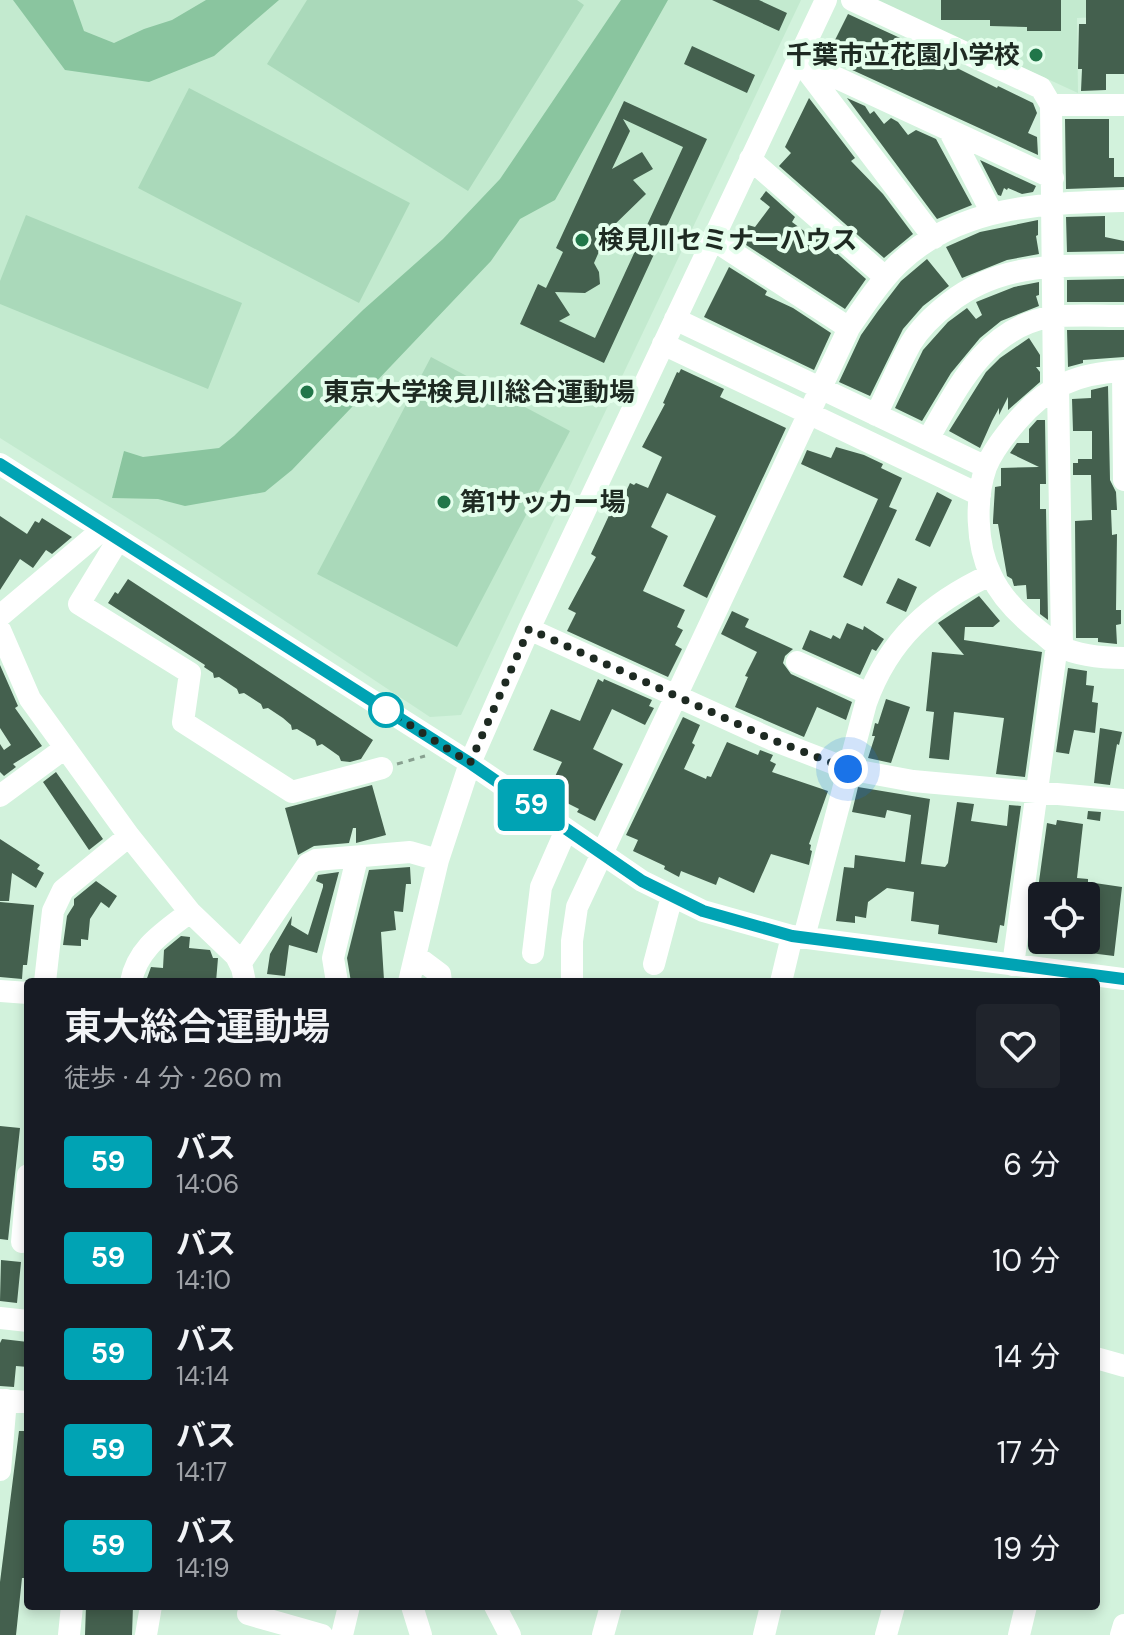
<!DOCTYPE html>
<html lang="ja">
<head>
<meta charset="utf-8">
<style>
	body { margin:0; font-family:"DM Sans","Noto Sans JP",sans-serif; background:#20242c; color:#f1f3f6; height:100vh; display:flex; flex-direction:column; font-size:30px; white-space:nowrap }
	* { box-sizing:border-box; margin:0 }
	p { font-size:26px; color:#9ea1a6 }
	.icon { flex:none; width:44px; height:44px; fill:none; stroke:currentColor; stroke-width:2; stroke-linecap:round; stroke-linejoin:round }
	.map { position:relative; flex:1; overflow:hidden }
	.side { position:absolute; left:24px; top:978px; width:1076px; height:632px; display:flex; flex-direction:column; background:#171b24; border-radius:8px; box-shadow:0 4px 12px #0003 }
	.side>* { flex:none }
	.badge { padding:0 16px; border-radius:6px; font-size:28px; line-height:52px }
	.fabs { position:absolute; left:1028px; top:882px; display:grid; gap:16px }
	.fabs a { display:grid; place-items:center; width:72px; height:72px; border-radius:8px; background:#171b24; box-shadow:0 4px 12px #0003; font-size:40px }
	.you { position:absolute; width:40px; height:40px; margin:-20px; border:6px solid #fff; border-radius:50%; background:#1a73e8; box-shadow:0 0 0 12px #1a73e833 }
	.map>.badge { position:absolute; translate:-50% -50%; box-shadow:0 0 0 4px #fff }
	.round { display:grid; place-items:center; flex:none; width:84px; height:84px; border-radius:8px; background:#20242c }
	.headline { display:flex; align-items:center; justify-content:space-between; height:136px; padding:0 40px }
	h1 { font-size:38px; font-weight:600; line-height:60px }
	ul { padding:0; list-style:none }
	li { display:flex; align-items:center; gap:24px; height:96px; padding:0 40px }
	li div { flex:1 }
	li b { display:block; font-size:30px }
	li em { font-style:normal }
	li .badge { min-width:88px; font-weight:700; text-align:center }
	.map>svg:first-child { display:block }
</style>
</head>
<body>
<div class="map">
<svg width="1124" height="1635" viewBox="0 0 1124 1635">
	<rect width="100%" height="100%" fill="#d2f2dc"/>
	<path fill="#c3eacf" d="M0,0h801l-340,715 -31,2 -266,-176 -164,-103z
		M875,0h249v16l-47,2 1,75z"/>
	<path fill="#aad9ba" d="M307,0h270l7,5 -116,186 -201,-127z
		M189,88l221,115 -51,100 -221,-115z
		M26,215l216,88 -34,86 -208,-85v-23z
		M431,357l139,74 -113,216 -140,-73z"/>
	<path fill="#8ac59f" d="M13,0h60l11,31 30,12 30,-14 28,-9 34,-20h73l-65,56 -65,26 -84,-12z
		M621,0h47l-113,200 -35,19 -29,42 -199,209 -27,22 -80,14 -27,-7 -46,-1 12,-47 19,6 76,-9 15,-12 129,-126 80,-71 57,-60z"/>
	<path fill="#44604e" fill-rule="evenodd" d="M712,0h47l28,13 -8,18z
		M941,0h120v31h-34v-4l-37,-1v-6h-49z
		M1086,0h38v74h-18v16l-25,1 1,-22h-4l1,-45h7z
		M848,14l63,29 -1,3 4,3 24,12 1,-2 58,29 1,-2 35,17 4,10 -9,20 9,4 1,18 -212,-97z
		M692,46l63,29 -8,18 -63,-29z
		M809,98l46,60 -4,3 32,33 30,40 -29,24 -105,-92 12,-13 -6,-6z
		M847,98l18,8 5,8 4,-3 10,13 7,-6 7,4 10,13 8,-5 20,9 36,66 -35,14z
		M624,101l83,38 -103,224 -84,-39 18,-40 8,4 17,-36 -7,-4zM623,119l60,28 -88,191 -36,-17 11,-6 -15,-23 30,1 15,-9 -1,-12 -5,-9 14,-32 38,-37 -13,-14 20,-11 -11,-17 -30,17 18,-38z
		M1065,119h44v39h5v19h10v10l-58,2z
		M980,160l56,26 -3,6 -11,2 -14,-6 -1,2 -3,-2 -3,8 -3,-1z
		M766,191l29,26 -3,5 20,15 3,-3 51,45 -21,30 -102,-66 -1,-3 6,-15 7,2 15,-20 -10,-8z
		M1105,216v21l19,4v10l-57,1 -1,-35z
		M1038,220v15l-2,1 3,18 -32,6 -45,18 -16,-31 34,-15z
		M927,259l22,27 -26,20 -20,23 -33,67 -31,-14 22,-47 17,-24 23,-30z
		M729,267l38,24 -2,4 28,13 38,25 -17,37 -110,-53z
		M1124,279v23h-57v-22z
		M1039,282v13l-3,1 3,10 -38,15 -21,17 -29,35 -29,48 -27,-13 28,-58 25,-28 19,-14 9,11 6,-4 -6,-13 38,-15z
		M1067,330h57v27l-41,3v3l-15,4z
		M1029,338l11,17v12h-4l4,5v10l-32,28v-13l-9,18v-7l-7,13 -12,27 -31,-17 37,-59 14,-14z
		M681,369l43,20 -4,8 66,31 -79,170 -24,-12 33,-70 -49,-23 -16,34 17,9 -25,55 42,19 -8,17 6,3 -8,15 7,4 -14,28 -101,-46 9,-18 -8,-4 28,-52 -5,-3 21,-45 5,2 13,-28 4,2 2,-2 12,5 14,-31 -20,-10 23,-43 -2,-1 14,-31 2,1z
		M1108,386l2,94 6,12 1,18h-6l1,25 5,-1 -1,76h5v14l-5,1 1,19 -19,-2v-4h-22l-1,-117 17,-1 -1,-45h-18v-12h5v-4h14v-28h-19l-1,-32 19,-1v-8z
		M1037,420h8l1,64h-6v25h6l2,111 -8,-6v-15h-13l-1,-14 -12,1 -2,-7 -5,-3 -9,-52h-5v-3l2,-34 6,-1v-18l38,-1 -29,-14 7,-10h12v-14z
		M836,447l28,8 19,9 -2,4 21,10 -13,29 8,3 -35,76 -19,-9 35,-78 -77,-35 6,-14 24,8z
		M937,492l15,8 -22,47 -15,-7z
		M0,516l27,18 8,-13 4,2 3,-5 30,19 -20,17 -6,-4 -13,18 -13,-9 -20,31z
		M898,578l19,9 -11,25 -20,-9z
		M128,579l245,161 -12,19 -11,3 -9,-1 -2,-5 -17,-12 -5,2 -2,-6 -18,-11 -5,1 -1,-5 -8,-7 -15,-10 -5,1 -2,-5 -17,-11 -5,1 -2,-5 -18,-12 -5,1 -1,-5 -9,-6 1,-2 -97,-62 7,-11 3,2z
		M979,596l21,25 -7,6h-28l-1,13 78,12 -17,125 -29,-3 8,-56 -50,-6 -5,48 -20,-2 5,-46 -8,-1 6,-59 32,3 -26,-32z
		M732,611l17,8 -4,8 48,22 -8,7 -2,7 8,11 61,28 -6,18 -29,-13 -13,30 -69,-30 13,-30 -3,-1 12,-24 -36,-18z
		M847,623l16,7 1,-4 20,13 -8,12 -4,-2 -12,26 -58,-26 8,-19 21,9 2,-4 7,4z
		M0,665l18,41 -3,2 27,38 -29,18 3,3 -12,9 -4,-4v-28l4,6 7,-5 -11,-17z
		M1068,668l19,3 -1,14 8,1 -2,16 6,1 -3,30 -21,-3 -5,24 -13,-2z
		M598,679l5,3 1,-3 48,21 -3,6 5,2 -9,17 -33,-16 -19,40 30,15 -28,57 -18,-9 2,-3 -32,-16 15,-31 -29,-12 18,-41 29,12z
		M886,699l24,8 -19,56 -23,-5 7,-22h-3l3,-13 3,1z
		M683,717l17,8 -8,18 3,2 -11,24 22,10 1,-3 4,1 16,-35 31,13 2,-5 13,5 -3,6 6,3 -4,8 56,19 -19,53 2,1 -1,5 2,1 -3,14 -38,-11 -17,39 -35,-16 -3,8 -35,-14 -2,6 -15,-8 1,-3 -32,-15 5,-11 -12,-5z
		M1100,728l22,4 -3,13 -2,-1 -7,41 -16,-2z
		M56,772l47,67 -14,11 -46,-68z
		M372,785l14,50 -30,8v-15h-3l-4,15 -35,3 -16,9 -13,-47z
		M858,787l72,12 -9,65 24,3 3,-4 9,-61 17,2 -3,17 36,5 2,-21 12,1 -17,120 -4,-1 -3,18 -59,-9 1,-9 -28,-4 3,-29 -27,-4 -19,14 -2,16 -11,-2v7l-19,-2 8,-54 10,1 1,-13 50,7 6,-47 -24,-5 -2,8 -33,-6z
		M1088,811l13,1 -1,9 -13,-2z
		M1057,820l26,4 -6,54 11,1v3l34,5 -8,69 -64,-8v-8h36v-44h-49l10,-73 9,2z
		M0,839l40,26 -3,4 7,4 -8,15 -24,-15 -3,28h-9z
		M410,867l1,17h-5l-3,28 -9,-1 2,19 -15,2 3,48 -33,2 -4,-24 22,-88z
		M339,872l-22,81 -28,-8 -4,31 -18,-2 3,-20 22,-38 -1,9 17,10 15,-48v-3l-7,-3 2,-6z
		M96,881l21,15 -8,12 -8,-6 -11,17 -2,21 -7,-1v7l-18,-1 4,-29 7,-11v-6z
		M0,902l34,3 -7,60h-4l-1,14 -22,-2z
		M181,936l9,1 -1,11 21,2 3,8h5l-2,24 -70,-1 5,-14 12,1 1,-18z
		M0,1126l20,2 -12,112 -8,-1z
		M1,1260l20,2 -4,41 -17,-2z
		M2,1339l26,3v25l-12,-1 -2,21 -14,-1v-43z
		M19,1431h9v147h-6l-6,57h-16v-53z
		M86,1606h47l-1,29h-47z"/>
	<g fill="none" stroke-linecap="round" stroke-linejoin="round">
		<path stroke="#88a090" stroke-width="3" stroke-dasharray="6 6" stroke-linecap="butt" d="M397,764l28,-8"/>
		<path stroke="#fff" stroke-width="22" d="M852,0l189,88 10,17 3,282
			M800,65l8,7 126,166
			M808,72l14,-1 231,107
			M1051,105h73
			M949,130l43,83
			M750,159l135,118
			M712,239l137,89
			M675,319l311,148
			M663,344l317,151
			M1123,371l1,109
			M1124,371c-46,2 -77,15 -107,50 -12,14 -24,29 -31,46 -11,31 -10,78 5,108 10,22 29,41 48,56 6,4 12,11 19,15 19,9 45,12 66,12
			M1058,384l4,263
			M876,415c12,-24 22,-49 35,-72 9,-15 24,-29 38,-40 52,-41 112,-37 175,-38
			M928,439c29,-50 57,-111 122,-122 24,-3 50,-1 74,-1
			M0,464l470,299 172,118 61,30 89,25 332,43
			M118,540l-39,64 111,69 -7,49 109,70 90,-24
			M0,616l102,-86
			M529,629l244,111 75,29 65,12 211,19
			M0,630l30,69 99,137 61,76 46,44 6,12 3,14
			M797,662l72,32
			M0,796l65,-48
			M804,937l62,-234c23,-64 64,-100 124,-128
			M533,953l8,-66 25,-57
			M416,956l24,18 1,8
			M240,964l68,-100 8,-4 94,-8 28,8
			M654,964l18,-68
			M1013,965l44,-320
			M45,982l8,-71 10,-21 66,-54
			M131,982c6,-34 33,-50 59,-70
			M337,982l-4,-24 24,-100
			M409,982l29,-122 32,-97 59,-134 297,-629
			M572,982v-41l5,-34 272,-579c15,-22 30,-45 49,-64 61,-59 147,-61 226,-63
			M781,982l11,-46
			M0,991l28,2
			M22,1242l6,-67
			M0,1318l28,3
			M1096,1358l28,8
			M0,1400l28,2
			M0,1470l6,-70
			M412,1606l9,29
			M495,1606l15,29
			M248,1614l74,21
			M69,1635l3,-29
			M146,1635l5,-29
			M342,1635l7,-29
			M603,1635l8,-29
			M764,1635l7,-29
			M886,1635l8,-29
			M1019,1635l7,-29
			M1121,1635l3,-10"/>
	</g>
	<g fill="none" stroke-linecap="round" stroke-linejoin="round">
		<g stroke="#fff" stroke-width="18">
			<path id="line" d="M0,464l470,299 172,118 61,30 89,25 332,43"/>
		</g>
		<use href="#line" stroke="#00a3b4" stroke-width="12"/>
		<path stroke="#1e2a22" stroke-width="8" stroke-dasharray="0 14.4" d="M386,710l84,53 59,-134 244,111 75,29"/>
	</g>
	<g fill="#217649" stroke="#e4feec" stroke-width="3">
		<circle cx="1036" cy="55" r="8"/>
		<circle cx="582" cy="240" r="8"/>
		<circle cx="307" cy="392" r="8"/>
		<circle cx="444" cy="502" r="8"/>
	</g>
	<circle fill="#fff" stroke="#00a3b4" stroke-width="4" cx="386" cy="710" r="16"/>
	<g text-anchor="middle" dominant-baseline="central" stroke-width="8" stroke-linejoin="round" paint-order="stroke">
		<g font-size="26" font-weight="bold" fill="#1e2a22" stroke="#e4feec" text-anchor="start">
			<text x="1020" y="55" text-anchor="end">千葉市立花園小学校</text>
			<text x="598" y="240">検見川セミナーハウス</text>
			<text x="323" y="392">東京大学検見川総合運動場</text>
			<text x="460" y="502">第1サッカー場</text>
		</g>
	</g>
</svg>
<div class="fabs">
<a><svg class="icon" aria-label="locate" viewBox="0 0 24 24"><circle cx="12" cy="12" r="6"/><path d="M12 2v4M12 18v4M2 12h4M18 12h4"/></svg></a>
</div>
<div class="you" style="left:848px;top:769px"></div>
<b class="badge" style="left:531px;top:805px;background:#00a3b4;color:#fff">59</b>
<section class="side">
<div class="headline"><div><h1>東大総合運動場</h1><p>徒歩 · 4 分 · 260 m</p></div><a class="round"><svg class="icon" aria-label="heart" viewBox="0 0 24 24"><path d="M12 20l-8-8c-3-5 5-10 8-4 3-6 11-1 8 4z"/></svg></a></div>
<ul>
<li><span class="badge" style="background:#00a3b4;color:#fff">59</span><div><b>バス</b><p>14:06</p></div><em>6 分</em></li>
<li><span class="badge" style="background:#00a3b4;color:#fff">59</span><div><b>バス</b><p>14:10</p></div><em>10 分</em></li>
<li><span class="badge" style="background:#00a3b4;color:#fff">59</span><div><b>バス</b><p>14:14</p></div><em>14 分</em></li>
<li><span class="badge" style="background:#00a3b4;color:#fff">59</span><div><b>バス</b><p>14:17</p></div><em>17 分</em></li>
<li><span class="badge" style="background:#00a3b4;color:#fff">59</span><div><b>バス</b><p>14:19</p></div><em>19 分</em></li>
</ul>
</section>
</div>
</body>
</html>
